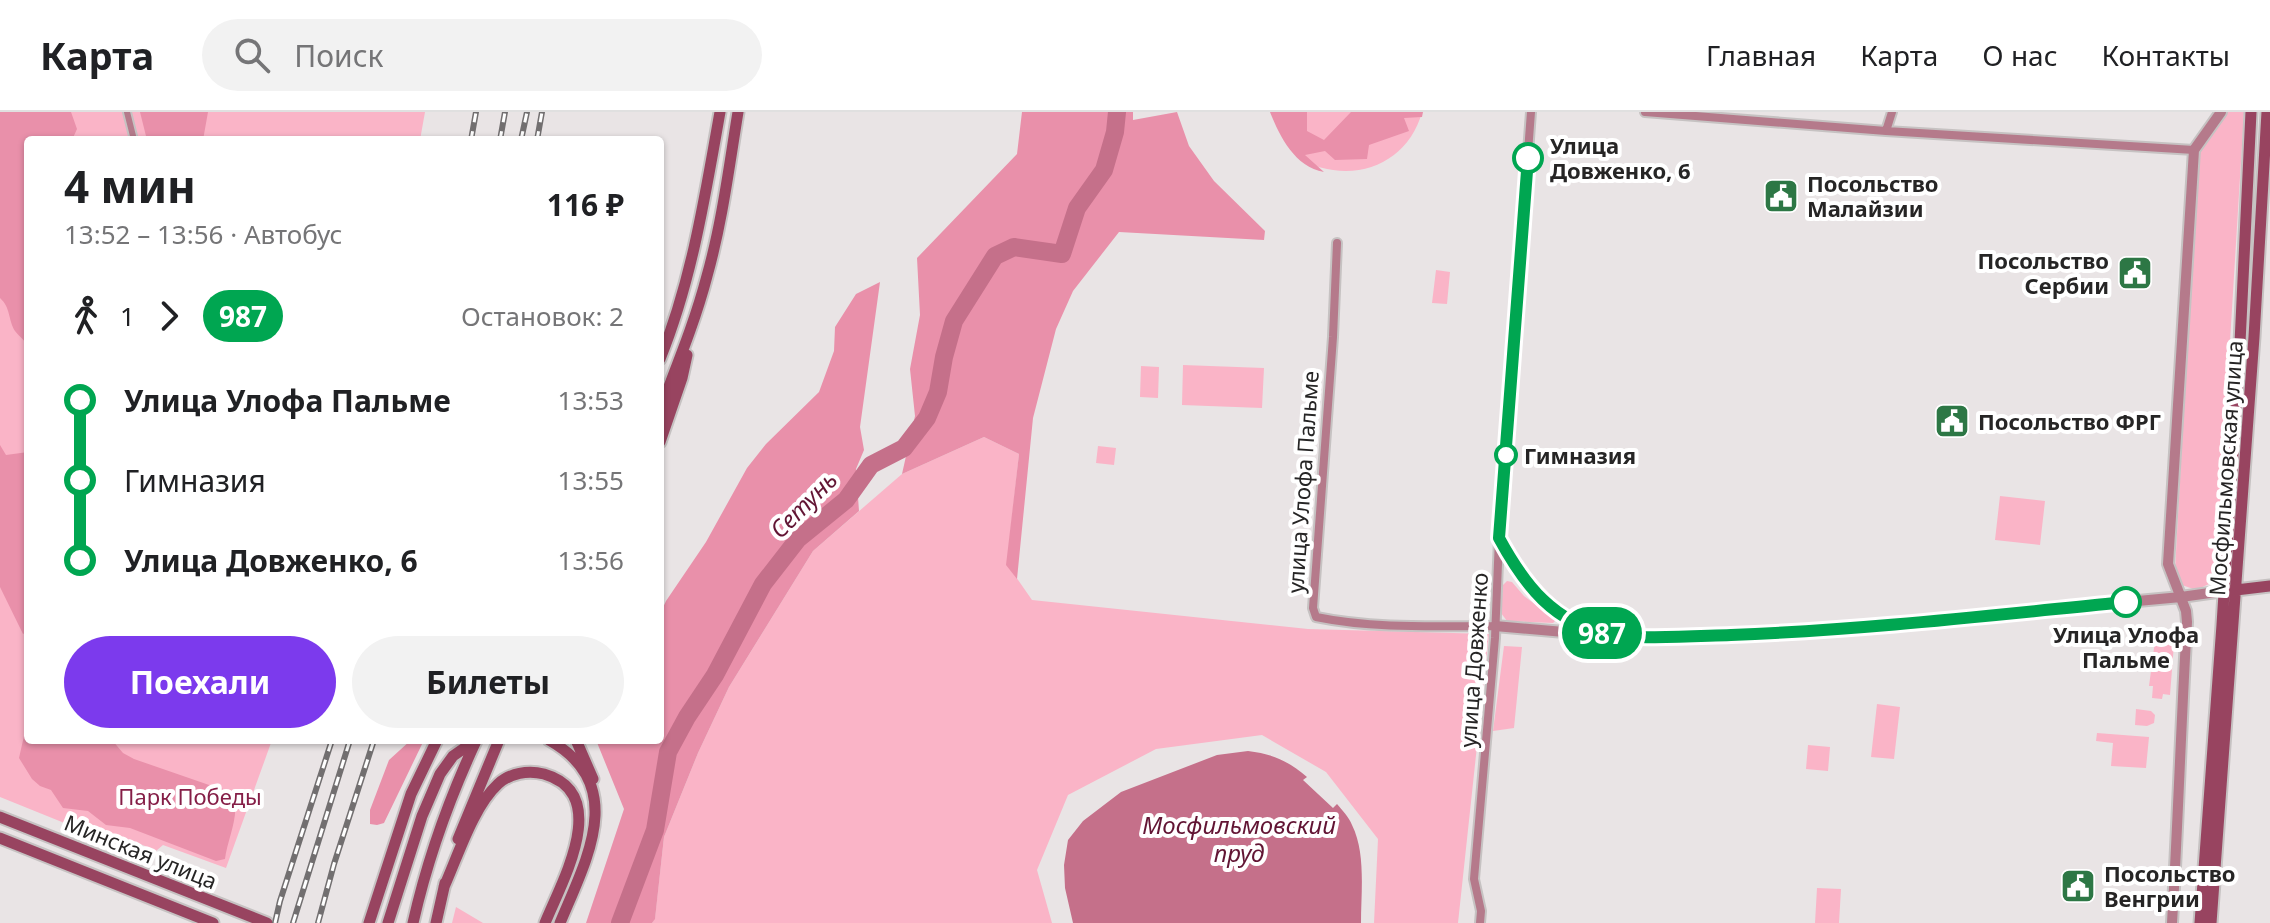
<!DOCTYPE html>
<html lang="ru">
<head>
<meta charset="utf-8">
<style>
	body { margin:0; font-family:"Noto Sans",sans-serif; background:#f2f2f2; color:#202124; height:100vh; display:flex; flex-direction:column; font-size:30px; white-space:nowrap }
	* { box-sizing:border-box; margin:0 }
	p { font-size:26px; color:#757577 }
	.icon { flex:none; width:44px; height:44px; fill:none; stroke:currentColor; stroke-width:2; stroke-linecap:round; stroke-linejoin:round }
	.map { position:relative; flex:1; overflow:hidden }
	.drawer { position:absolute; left:24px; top:24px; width:640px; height:608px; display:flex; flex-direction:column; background:#fff; border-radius:8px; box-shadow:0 2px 6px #0004 }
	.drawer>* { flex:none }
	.badge { padding:0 16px; border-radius:26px; font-size:28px; line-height:52px }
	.map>.badge { position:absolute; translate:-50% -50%; box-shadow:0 0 0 4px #fff }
	.legs { display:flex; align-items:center; gap:12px; height:88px; padding:0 40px; font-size:26px }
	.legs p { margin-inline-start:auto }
	.summary { display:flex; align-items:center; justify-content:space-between; height:136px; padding:0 40px }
	h1 { font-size:44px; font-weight:700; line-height:60px }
	.cta { display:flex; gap:16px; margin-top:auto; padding:16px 40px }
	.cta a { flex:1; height:92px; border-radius:48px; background:#7c3aed; color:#fff; font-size:32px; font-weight:700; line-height:92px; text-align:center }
	.cta a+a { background:#f2f2f2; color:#202124 }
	ul { padding:0 40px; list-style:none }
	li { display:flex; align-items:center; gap:28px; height:80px; font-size:30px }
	li i { display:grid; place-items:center; width:12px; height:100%; margin:0 10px; background:currentColor }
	li i::after { content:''; width:20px; height:20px; margin:-10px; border:6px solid; border-radius:50%; background:#fff }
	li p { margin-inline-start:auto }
	li:first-child i { background:linear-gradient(#0000 50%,currentColor 0) }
	li:last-child i { background:linear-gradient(currentColor 50%,#0000 0) }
	header { display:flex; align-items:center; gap:48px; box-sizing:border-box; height:112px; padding:0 40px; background:#fff; border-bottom:2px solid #e0e0e0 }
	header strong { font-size:38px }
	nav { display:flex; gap:44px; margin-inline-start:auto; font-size:28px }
	.search { width:560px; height:72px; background:#f2f2f2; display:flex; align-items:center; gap:20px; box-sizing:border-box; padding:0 28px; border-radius:44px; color:#757577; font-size:30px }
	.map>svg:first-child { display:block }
</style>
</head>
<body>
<header>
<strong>Карта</strong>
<div class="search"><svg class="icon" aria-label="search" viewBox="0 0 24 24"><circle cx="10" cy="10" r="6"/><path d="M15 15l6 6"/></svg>Поиск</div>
<nav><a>Главная</a><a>Карта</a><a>О нас</a><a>Контакты</a></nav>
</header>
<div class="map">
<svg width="2270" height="811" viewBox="0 0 2270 811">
	<rect width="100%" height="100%" fill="#e9e4e5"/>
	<path fill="#fab4c7" d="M0,0h425l-5,28h-392v600h244l-46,128 -63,-23 -14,12 -7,-3 3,-8 -15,-6 -4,8 -17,-7 3,-7 -4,-2 -4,7 -104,-42z
		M1272,0h150c-11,41 -48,64 -89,58 -7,-1 -18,-3 -24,-8 -9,-8 -29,-39 -37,-50z
		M2227,0h17l-28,459 -7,13 -13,6 -14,-5 -7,-14 23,-420z
		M1436,158l14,2 -3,32 -15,-1z
		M1183,253l81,3 -2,40 -80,-3z
		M1141,254l18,1 -1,31 -18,-1z
		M984,325l35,17 -12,110 25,36 276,29 181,5 -31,289h-84l4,-84 -52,-67 -64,-37 -106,14 -88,46 -31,75 15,53h-400l3,-5 9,-81 34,-84 31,-66 84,-136 89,-77z
		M1098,334l18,2 -2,17 -18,-2z
		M2000,384l45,5 -5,44 -45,-5z
		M1507,469l5,1 12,14 32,24 -3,3 -46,-2 -6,-8 2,-28z
		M2175,519l-5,64 -7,-1 -1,5 -10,-1 1,-12h-4l7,-53z
		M1504,534l18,1 -8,81 -21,3z
		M1877,592l23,3 -6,52 -23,-2z
		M2136,597l15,2 4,4 -1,8 -7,3 -12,-1z
		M2097,621l52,4 -3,31 -35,-2 2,-23 -17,-2z
		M1808,633l22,2 -2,24 -22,-2z
		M1817,776l24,1 -2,34h-24z
		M456,795l27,16h-31z"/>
	<path fill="#e990aa" d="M0,0h71l6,17 -5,11h-44v208c-3,-9 -8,-10 -13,-17 -7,-11 -4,-23 -15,-33z
		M140,0h68l-5,28h-56z
		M1022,0h111v8l44,-8 12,34 25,35 51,50 -1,9 -145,-8 -46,59 -17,38 -23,89 -16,161 -11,-14 13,-111 -35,-17 -82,37 13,-58 -5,-47 10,-54 -3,-57 100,-104z
		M1270,0h37v19l17,9 27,-28h72l-1,5 -18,1 5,13 -40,14 -2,14 -32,1 -10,-9 -20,4 19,17c-29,-5 -44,-35 -54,-60z
		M880,170l-20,145 4,23 -8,19 3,42 -46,40 -84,136 -31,66 -34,84 -9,82 -3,4h-66l38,-114 -28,-69h64v-126l6,-13 40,-59 41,-74 19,-24 53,-52 15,-41 1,-24 21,-33z
		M0,333l6,10 22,-3v179l-5,3 -23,-47z
		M28,620v8h84l11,13 11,6 78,27c41,5 16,46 13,73l-9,2 -86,-33 -24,-3 -18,-14 -25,-3 -12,-18 -11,-4 -8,-7 -13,-21 5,-22z
		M411,628h13l-40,83 -7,2 -7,-1v-14l19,-50z"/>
	<path fill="#c5708a" d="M1248,639c25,3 40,10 59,26l-4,3 30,28 4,-4c5,6 12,13 15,21 14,28 9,67 9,98h-288l-8,-35 -1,-23 4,-25 15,-19 38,-29 96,-37z"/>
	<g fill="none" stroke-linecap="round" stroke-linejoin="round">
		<path stroke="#c5708a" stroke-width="18" d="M620,811l35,-93 13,-78 19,-35 28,-42 48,-91 35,-45 48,-39 25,-35 33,-17 23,-30 11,-26 6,-35 10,-36 41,-65 19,-9 48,7 15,-46 27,-38 11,-38 2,-20"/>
		<g stroke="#c6c2c2" stroke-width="10">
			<path id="pedestrian" d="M127,0l7,28"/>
		</g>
		<g stroke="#c6c2c2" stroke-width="12">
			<path id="minor" d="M1645,0l241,19 308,19
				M1886,19l6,-19
				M1337,131l-4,94 -20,271 3,9c58,12 120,9 179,9
				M1499,427c27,49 48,73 102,93
				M1480,811l1,-12 -7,-32 21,-241 4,-100 32,-426"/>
		</g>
		<g stroke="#c6c2c2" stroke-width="14">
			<path id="tertiary" d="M1495,514l115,10 51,2 129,-5 391,-36 50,-7
				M2172,811c6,-100 9,-201 15,-301l-1,-11 -18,-47 26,-414 27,-38"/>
		</g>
		<g stroke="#c6c2c2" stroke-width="15">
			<path id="secondary" d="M660,247c32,-79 45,-163 60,-247
				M660,298c17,-45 35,-88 47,-134 15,-53 22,-109 31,-164
				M660,330l22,-64 5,-23
				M2236,478l34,-4
				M549,628c80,45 37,120 11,183
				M576,628l17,39
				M0,705l267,106
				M0,726l213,85
				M458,727l41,-99
				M444,775c14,-31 29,-80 54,-103 12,-11 30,-14 46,-10 69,20 17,109 1,149
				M369,811l42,-129 26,-54
				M388,811l34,-107 18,-42 13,-18 23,-16
				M413,811c14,-62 36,-124 63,-182
				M436,811l9,-40
				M2200,811l22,-298 18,-282 11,-231
				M2211,811l43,-586 13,-225"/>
		</g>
		<use href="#pedestrian" stroke="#b57a8b" stroke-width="6"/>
		<use href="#minor" stroke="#b57a8b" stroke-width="8"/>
		<use href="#tertiary" stroke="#b57a8b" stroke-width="10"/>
		<use href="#secondary" stroke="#984460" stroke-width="11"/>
		<g stroke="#726f70" stroke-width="6">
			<path id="rail" d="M471,28l5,-28
				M500,28l5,-28
				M521,28l6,-28
				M537,28l5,-28
				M275,811l5,-22 52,-161
				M293,811l57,-183
				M318,811l16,-59 40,-124"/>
		</g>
		<use href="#rail" stroke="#fff" stroke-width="3" stroke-dasharray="9" stroke-linecap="butt"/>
	</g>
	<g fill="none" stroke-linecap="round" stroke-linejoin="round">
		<g stroke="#fff" stroke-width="18">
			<path id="line-1" d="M1528,46l-29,380c26,48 54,84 110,97 10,3 21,2 31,2 30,1 61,-1 91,-2 132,-5 263,-20 395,-33"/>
		</g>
		<use href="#line-1" stroke="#00a651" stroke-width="12"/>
	</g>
	<defs>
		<g id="civic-square" transform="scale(1.8)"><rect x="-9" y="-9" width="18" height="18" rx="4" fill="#2d7745" stroke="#fff"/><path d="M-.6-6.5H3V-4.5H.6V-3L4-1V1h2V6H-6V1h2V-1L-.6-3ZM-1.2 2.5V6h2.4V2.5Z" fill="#fff"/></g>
	</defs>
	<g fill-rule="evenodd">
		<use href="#civic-square" x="1781" y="84"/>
		<use href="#civic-square" x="2135" y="161"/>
		<use href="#civic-square" x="1952" y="309"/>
		<use href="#civic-square" x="2078" y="774"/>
	</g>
	<g fill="#fff" stroke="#00a651" stroke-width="4">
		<circle cx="1528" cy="46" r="14"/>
		<circle cx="1506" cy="343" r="10"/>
		<circle cx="2126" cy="490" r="14"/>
	</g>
	<g text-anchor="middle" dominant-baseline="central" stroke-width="8" stroke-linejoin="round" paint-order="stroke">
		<g font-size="22" font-weight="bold" fill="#262525" stroke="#fff" text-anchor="start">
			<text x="1550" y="33">Улица<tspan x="1550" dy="25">Довженко, 6</tspan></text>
			<text x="1524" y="343">Гимназия</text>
			<text x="2126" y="522" text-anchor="middle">Улица Улофа<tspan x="2126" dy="25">Пальме</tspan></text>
		</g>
		<g font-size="22" font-weight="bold" fill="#262525" stroke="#fff" text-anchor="start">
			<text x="1807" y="71">Посольство<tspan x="1807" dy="25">Малайзии</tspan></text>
			<text x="2109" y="148" text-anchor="end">Посольство<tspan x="2109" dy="25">Сербии</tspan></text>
			<text x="1978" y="309">Посольство ФРГ</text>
			<text x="2104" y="761">Посольство<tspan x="2104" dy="25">Венгрии</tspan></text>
		</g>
		<g font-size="22" fill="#262525" stroke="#fff">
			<text transform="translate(2225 356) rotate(-86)">Мосфильмовская улица</text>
			<text transform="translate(1302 370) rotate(-86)">улица Улофа Пальме</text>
			<text transform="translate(1473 548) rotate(-86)">улица Довженко</text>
			<text transform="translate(141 739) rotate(22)">Минская улица</text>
		</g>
		<g font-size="22" fill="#851e47" stroke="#fff">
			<text x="190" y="684">Парк Победы</text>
		</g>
		<g font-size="24" font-style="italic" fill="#621534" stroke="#fff">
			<text transform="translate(803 392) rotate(-45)">Сетунь</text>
			<text x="1239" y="712">Мосфильмовский<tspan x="1239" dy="28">пруд</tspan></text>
		</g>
	</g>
</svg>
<b class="badge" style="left:1602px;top:521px;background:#00a651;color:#fff">987</b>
<section class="drawer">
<div class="summary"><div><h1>4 мин</h1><p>13:52 – 13:56 · Автобус</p></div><b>116 ₽</b></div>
<div class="legs"><svg class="icon" aria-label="walk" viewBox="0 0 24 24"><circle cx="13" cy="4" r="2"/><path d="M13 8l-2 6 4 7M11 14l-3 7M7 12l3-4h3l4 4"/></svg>1<svg class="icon" aria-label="forward" viewBox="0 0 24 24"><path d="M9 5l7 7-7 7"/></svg><b class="badge" style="background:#00a651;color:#fff">987</b><p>Остановок: 2</p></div>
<ul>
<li><i style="color:#00a651"></i><b>Улица Улофа Пальме</b><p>13:53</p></li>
<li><i style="color:#00a651"></i><span>Гимназия</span><p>13:55</p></li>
<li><i style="color:#00a651"></i><b>Улица Довженко, 6</b><p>13:56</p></li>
</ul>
<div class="cta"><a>Поехали</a><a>Билеты</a></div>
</section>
</div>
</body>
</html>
